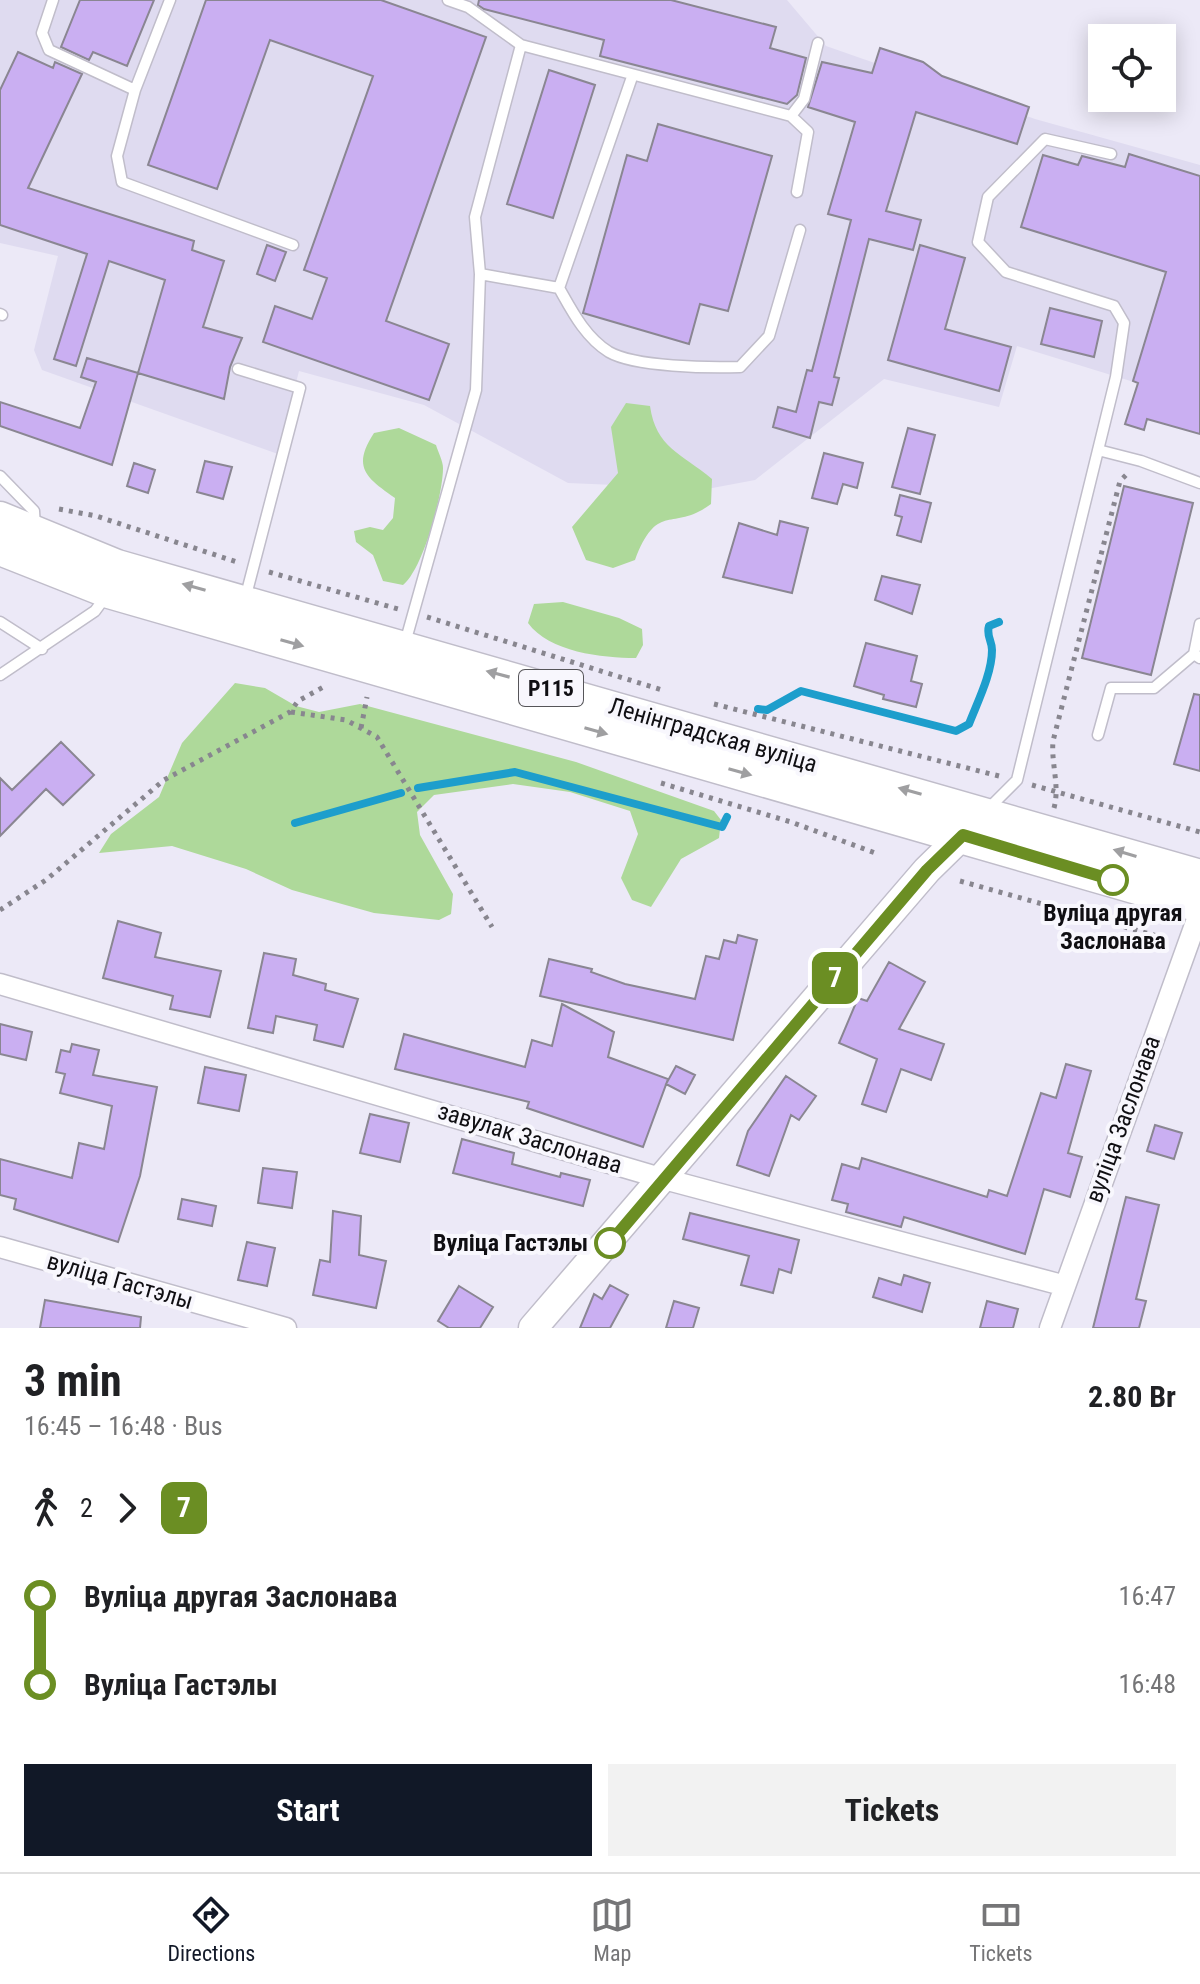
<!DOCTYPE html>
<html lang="en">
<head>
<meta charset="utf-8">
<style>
	body { margin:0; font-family:"Roboto Condensed",sans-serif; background:#f2f2f2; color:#202124; height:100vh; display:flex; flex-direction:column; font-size:30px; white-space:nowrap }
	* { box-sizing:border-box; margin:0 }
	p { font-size:26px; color:#757577 }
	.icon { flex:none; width:44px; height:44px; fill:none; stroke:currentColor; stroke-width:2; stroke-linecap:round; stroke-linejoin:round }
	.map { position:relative; height:1328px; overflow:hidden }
	.details { display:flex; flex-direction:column; background:#fff; flex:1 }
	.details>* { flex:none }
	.badge { padding:0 16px; border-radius:12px; font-size:28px; line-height:52px }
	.controls { position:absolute; left:1088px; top:24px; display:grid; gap:16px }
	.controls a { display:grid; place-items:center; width:88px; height:88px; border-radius:0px; background:#fff; box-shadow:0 4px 20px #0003; font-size:40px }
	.map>.badge { position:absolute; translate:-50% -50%; box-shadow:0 0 0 4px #fff }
	.legs { display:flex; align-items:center; gap:12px; height:88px; padding:0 24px; font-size:26px }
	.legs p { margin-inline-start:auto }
	.summary { display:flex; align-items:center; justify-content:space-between; height:136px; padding:0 24px }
	h1 { font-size:44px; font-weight:700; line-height:60px }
	.primary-button { display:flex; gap:16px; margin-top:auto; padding:16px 24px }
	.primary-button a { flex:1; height:92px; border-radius:0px; background:#111827; color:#fff; font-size:32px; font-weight:700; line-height:92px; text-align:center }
	.primary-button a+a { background:#f2f2f2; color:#202124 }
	ul { padding:0 24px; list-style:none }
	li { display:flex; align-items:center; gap:28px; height:88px; font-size:30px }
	li i { display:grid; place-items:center; width:12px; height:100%; margin:0 10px; background:currentColor }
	li i::after { content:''; width:20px; height:20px; margin:-10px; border:6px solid; border-radius:50%; background:#fff }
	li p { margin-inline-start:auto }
	li:first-child i { background:linear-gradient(#0000 50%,currentColor 0) }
	li:last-child i { background:linear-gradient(currentColor 50%,#0000 0) }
	.tabs { display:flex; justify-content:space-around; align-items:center; height:112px; border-top:2px solid #e0e0e0; background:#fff; font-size:22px; color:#757577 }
	.tabs a { display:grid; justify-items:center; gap:4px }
	.tabs .selected { color:#111827 }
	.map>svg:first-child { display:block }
</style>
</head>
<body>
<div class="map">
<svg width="1200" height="1328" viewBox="0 0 1200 1328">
	<rect width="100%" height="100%" fill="#ece9f7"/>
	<path fill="#dfdbf0" d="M0,0h787l39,46 209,73 165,46v90l-37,136 -146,-45 -18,61 -115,-28 -129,101 -48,9 -139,-6 -144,-78 -125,-34 -21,83 -236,-84 -8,-20 24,-94 -58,-13z"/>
	<path fill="#aed99a" d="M626,403l24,3c6,42 31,47 62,73l-1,25c-39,29 -53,-4 -76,56l-22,8 -27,-8 -14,-33 46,-54 -7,-46z
		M399,428l37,17c2,7 7,16 7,23 0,27 -20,101 -40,117l-20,-4 -10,-26 -17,-13 -2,-11 16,-4 13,3 10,-12 2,-20c-30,-21 -43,-31 -21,-65z
		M563,602l56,16 23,11 1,16 -7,13c-34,0 -87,-6 -108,-35l6,-19z
		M235,683l30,5 31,18 23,6 41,-8 216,58 138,49 7,9 -2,18 -38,21 -30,48 -19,-7 -11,-22 17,-44 -8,-23 -60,-19 -57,-8 -79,11 -17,17 3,23 33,59 -2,20 -12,6 -65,-7 -82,-23 -46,-21 -74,-23 -73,7 12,-19 48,-37 23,-54z"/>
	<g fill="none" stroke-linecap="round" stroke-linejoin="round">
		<path stroke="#1d9ecc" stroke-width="8" d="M758,709l9,1 34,-19 155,40 13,-7c8,-21 23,-50 23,-74 0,-10 -6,-14 -3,-24l10,-4
			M418,788l97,-16 207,55 5,-10
			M295,823l106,-30"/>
	</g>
	<path fill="#caaff2" stroke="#8a8692" stroke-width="2" d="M80,0h74l-27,66 -34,-14 -4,8 -28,-13z
		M206,0h175l105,37 -100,284 63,23 -20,56 -166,-58 12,-36 37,13 15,-41 -23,-8 69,-194 -103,-36 -53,149 -69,-24z
		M479,0h192l105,27 -6,21 36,10 -9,37 -10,9 -187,-48 4,-16 -120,-31 -6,-4z
		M880,48l43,14 19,14 87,31 -12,37 -101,-32 -30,99 35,9 -8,30 -44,-11 -35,138 5,1 -7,27 -13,-3 -9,36 -37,-11 5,-20 18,5 11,-42 5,1 39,-151 -23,-6 27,-92 -47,-15 14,-45 50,11z
		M18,52l35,16 2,-6 27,12 -54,114 166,53 -2,9 32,11 -21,66 39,11 -12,29 -6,32 -86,-26 27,-93 -56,-19 -33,105 -22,-7 33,-105 -87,-29v-135z
		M549,70l46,15 -42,133 -46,-14z
		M658,124l114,32 -44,155 -28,-7 -11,40 -106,-31 44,-158 20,6z
		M1129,154l71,22v258l-53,-15 -3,11 -19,-6 13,-41 -5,-2 33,-109 -145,-45 22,-72 35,10 4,-9 43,11z
		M267,245l19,7 -11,29 -18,-7z
		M920,245l45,13 -20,71 66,18 -12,44 -111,-31z
		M1050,308l52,13 -8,36 -53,-13z
		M87,358l51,15 -26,92 -112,-39v-24l80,26 16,-46 -15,-5z
		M908,428l27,7 -15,59 -28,-7z
		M824,453l39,10 -6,25 -14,-4 -6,20 -25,-6z
		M205,461l27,6 -9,32 -26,-7z
		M134,463l21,7 -7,23 -21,-7z
		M1124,486l69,17 -42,172 -69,-17z
		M900,495l31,8 -10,39 -24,-7 5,-18 -7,-2z
		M780,521l28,7 -16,65 -69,-16 16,-54 38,12z
		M882,576l38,9 -8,29 -37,-14z
		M866,643l51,13 -6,25 11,3 -6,23 -33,-8 1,-4 -30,-9z
		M1194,694l6,1v76l-26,-7z
		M61,742l33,33 -31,30 -17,-16 -46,47v-58l12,12z
		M118,921l43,12 -6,24 66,14 -11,46 -40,-8 3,-13 -70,-18z
		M738,935l19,5 -24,100 -193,-44 9,-37 43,10 -1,3 34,12 70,15 11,-43 13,3 5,-19 12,3z
		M264,953l32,6 -3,16 33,9 -1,6 33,9 -15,48 -29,-7 3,-15 -41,-9 -3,17 -25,-5z
		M889,962l36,20 -26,47 45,15 -13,36 -30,-11 -15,43 -24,-8 15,-45 -38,-16 19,-45 9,3z
		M562,1004l52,28 -6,25 60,22 -25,68 -116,-39 2,-6 -134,-33 9,-35 121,33 7,-27 20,6z
		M0,1024l32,8 -6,28 -26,-6z
		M72,1044l27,6 -6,25 64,12 -17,89 -22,66 -104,-33 2,-10 -16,-4v-36l72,19 7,-35 25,6 8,-43 -52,-13 5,-19 -9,-2 5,-22 9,2z
		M1066,1064l25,7 -23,82 14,4 -12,40 -26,-8 -19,65 -121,-37 -3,10 -55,-15 2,-8 -16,-4 10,-36 17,5 3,-11 125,39 2,-7 18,6 34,-103 15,5z
		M676,1066l19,9 -10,19 -19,-10z
		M205,1067l41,8 -7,36 -41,-8z
		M786,1076l30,20 -17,24 -8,-5 -22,61 -32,-11 11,-34z
		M370,1114l39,9 -9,39 -40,-9z
		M1155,1125l27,8 -8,26 -27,-8z
		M462,1139l52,14 -2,11 48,13 1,-4 29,7 -7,26 -130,-33z
		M263,1168l34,4 -5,36 -34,-5z
		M1126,1197l33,8 -23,94 10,2 -7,27h-46z
		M182,1199l34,7 -4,20 -34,-7z
		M333,1211l28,5 -2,39 27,6 -10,47 -63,-13 7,-35 10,2z
		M690,1213l109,27 -8,33 -12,-4 -6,24 -32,-8 8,-29 -66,-17z
		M247,1242l28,6 -8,38 -29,-6z
		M904,1275l26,8 -8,29 -49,-15 6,-19 22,7z
		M610,1285l18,10 -18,33h-30l14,-34 8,5z
		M459,1286l34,21 -13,21h-31l-11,-7z
		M45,1300l96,17 -1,11h-100z
		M674,1301l25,7 -6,20h-27z
		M987,1301l31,8 -5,19h-33z"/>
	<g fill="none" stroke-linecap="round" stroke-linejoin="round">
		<g stroke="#c0bdca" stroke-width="13">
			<path id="lane" d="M53,0l-11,33 7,17 86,40
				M170,0l-35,90 -18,66 5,26 171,63
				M521,45l270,71 17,16 -11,60
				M791,116l13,-17 14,-56
				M480,274l79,14c13,23 26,49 50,64 26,15 100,16 131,15l29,-31 31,-106
				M559,288l73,-211
				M0,314l2,1
				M238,369l62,19 -55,211
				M1098,450l43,11 59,22
				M0,476l34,35 1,17
				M0,622l42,27
				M1200,624l-6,30 6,4
				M405,643l71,-253 4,-116 -5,-57 46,-172 -53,-38 -20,-7
				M0,675l95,-64 11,-15
				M1098,735l13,-47h43l40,-34
				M989,808l28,-28 99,-403 8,-54 -10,-17 -108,-34 -28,-30 10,-45 57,-58 66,15"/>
		</g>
		<g stroke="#c0bdca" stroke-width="23">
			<path id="street" d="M0,984l664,195 398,106
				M0,1247l286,81
				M1050,1328l150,-417"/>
		</g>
		<g stroke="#c0bdca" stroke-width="31">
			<path id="secondary" d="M533,1328l394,-458 46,-45"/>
		</g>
		<g stroke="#c0bdca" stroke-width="35">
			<path id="primary" d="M0,518l117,48 1083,310
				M0,549l109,43 1091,314"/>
		</g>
		<path stroke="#88868f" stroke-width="5" stroke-dasharray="4 6" stroke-linecap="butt" d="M59,509l37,7 141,46
			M269,572l129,37
			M427,617l235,73
			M714,704l285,72
			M291,712l55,8 31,17 115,190
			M361,728l6,-31
			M661,783l130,39 87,32
			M1032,785l168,47
			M1054,808c6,-22 -3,-44 -1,-67l67,-260 6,-6
			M960,881l208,58
			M0,910l46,-30 118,-100 126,-68 8,-11 29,-16"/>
		<use href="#lane" stroke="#fff" stroke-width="10"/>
		<use href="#street" stroke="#fff" stroke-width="20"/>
		<use href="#secondary" stroke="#fff" stroke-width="28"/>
		<use href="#primary" stroke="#fff" stroke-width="32"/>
	</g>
	<defs><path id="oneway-solid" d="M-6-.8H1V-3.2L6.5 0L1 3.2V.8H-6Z" transform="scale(2)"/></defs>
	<g fill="#9f9fa1">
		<use href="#oneway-solid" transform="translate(194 587) rotate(-164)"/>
		<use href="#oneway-solid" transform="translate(292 643) rotate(16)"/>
		<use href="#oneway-solid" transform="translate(498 674) rotate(-165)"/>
		<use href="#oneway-solid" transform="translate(596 731) rotate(16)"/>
		<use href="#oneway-solid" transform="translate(740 772) rotate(16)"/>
		<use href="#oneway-solid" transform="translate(910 791) rotate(-164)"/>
		<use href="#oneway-solid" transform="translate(1125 853) rotate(-163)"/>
	</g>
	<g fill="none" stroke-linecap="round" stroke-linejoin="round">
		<g stroke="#fff" stroke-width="18">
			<path id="line-1" d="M610,1243l317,-373 36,-35 150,45"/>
		</g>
		<use href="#line-1" stroke="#6b8e23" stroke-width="12"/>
	</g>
	<g fill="#fff" stroke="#6b8e23" stroke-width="4">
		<circle cx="1113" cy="880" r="14"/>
		<circle cx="610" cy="1243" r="14"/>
	</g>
	<g text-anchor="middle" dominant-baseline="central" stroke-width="8" stroke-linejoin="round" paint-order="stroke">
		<rect fill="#f8f7fd" stroke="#565559" stroke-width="2" x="519" y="670" width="64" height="36" rx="6"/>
		<g font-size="22" font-weight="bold" fill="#100f13">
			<text x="551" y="688">Р115</text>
		</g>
		<g font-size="24" fill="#100f13" stroke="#f8f7fd">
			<text transform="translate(713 735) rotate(16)">Ленінградская вуліца</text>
			<text transform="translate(1123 1119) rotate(-70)">вуліца Заслонава</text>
			<text transform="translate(530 1138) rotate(17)">завулак Заслонава</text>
			<text transform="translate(120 1281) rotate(16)">вуліца Гастэлы</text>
		</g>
		<g font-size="24" font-weight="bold" fill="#100f13" stroke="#f8f7fd">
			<text x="1113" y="913">Вуліца другая<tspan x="1113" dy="28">Заслонава</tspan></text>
			<text x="588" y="1243" text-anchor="end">Вуліца Гастэлы</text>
		</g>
	</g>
</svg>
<div class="controls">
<a><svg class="icon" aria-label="locate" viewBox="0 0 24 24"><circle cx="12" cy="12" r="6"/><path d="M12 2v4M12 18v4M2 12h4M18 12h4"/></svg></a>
</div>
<b class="badge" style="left:835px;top:978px;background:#6b8e23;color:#fff">7</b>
</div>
<section class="details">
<div class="summary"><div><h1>3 min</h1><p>16:45 – 16:48 · Bus</p></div><b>2.80 Br</b></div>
<div class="legs"><svg class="icon" aria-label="walk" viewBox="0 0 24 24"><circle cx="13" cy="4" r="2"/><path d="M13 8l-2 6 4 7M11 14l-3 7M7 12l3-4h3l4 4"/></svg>2<svg class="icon" aria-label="forward" viewBox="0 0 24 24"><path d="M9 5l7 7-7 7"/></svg><b class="badge" style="background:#6b8e23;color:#fff">7</b></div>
<ul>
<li><i style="color:#6b8e23"></i><b>Вуліца другая Заслонава</b><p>16:47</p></li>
<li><i style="color:#6b8e23"></i><b>Вуліца Гастэлы</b><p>16:48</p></li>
</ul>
<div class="primary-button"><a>Start</a><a>Tickets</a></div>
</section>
<nav class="tabs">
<a class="selected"><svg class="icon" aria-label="directions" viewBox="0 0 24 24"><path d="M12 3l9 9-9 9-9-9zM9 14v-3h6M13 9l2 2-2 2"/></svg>Directions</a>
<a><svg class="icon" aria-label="map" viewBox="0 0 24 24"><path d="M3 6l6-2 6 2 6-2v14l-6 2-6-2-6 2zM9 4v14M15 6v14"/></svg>Map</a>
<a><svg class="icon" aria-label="tickets" viewBox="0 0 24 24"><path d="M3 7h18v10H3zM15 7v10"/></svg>Tickets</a>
</nav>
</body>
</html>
